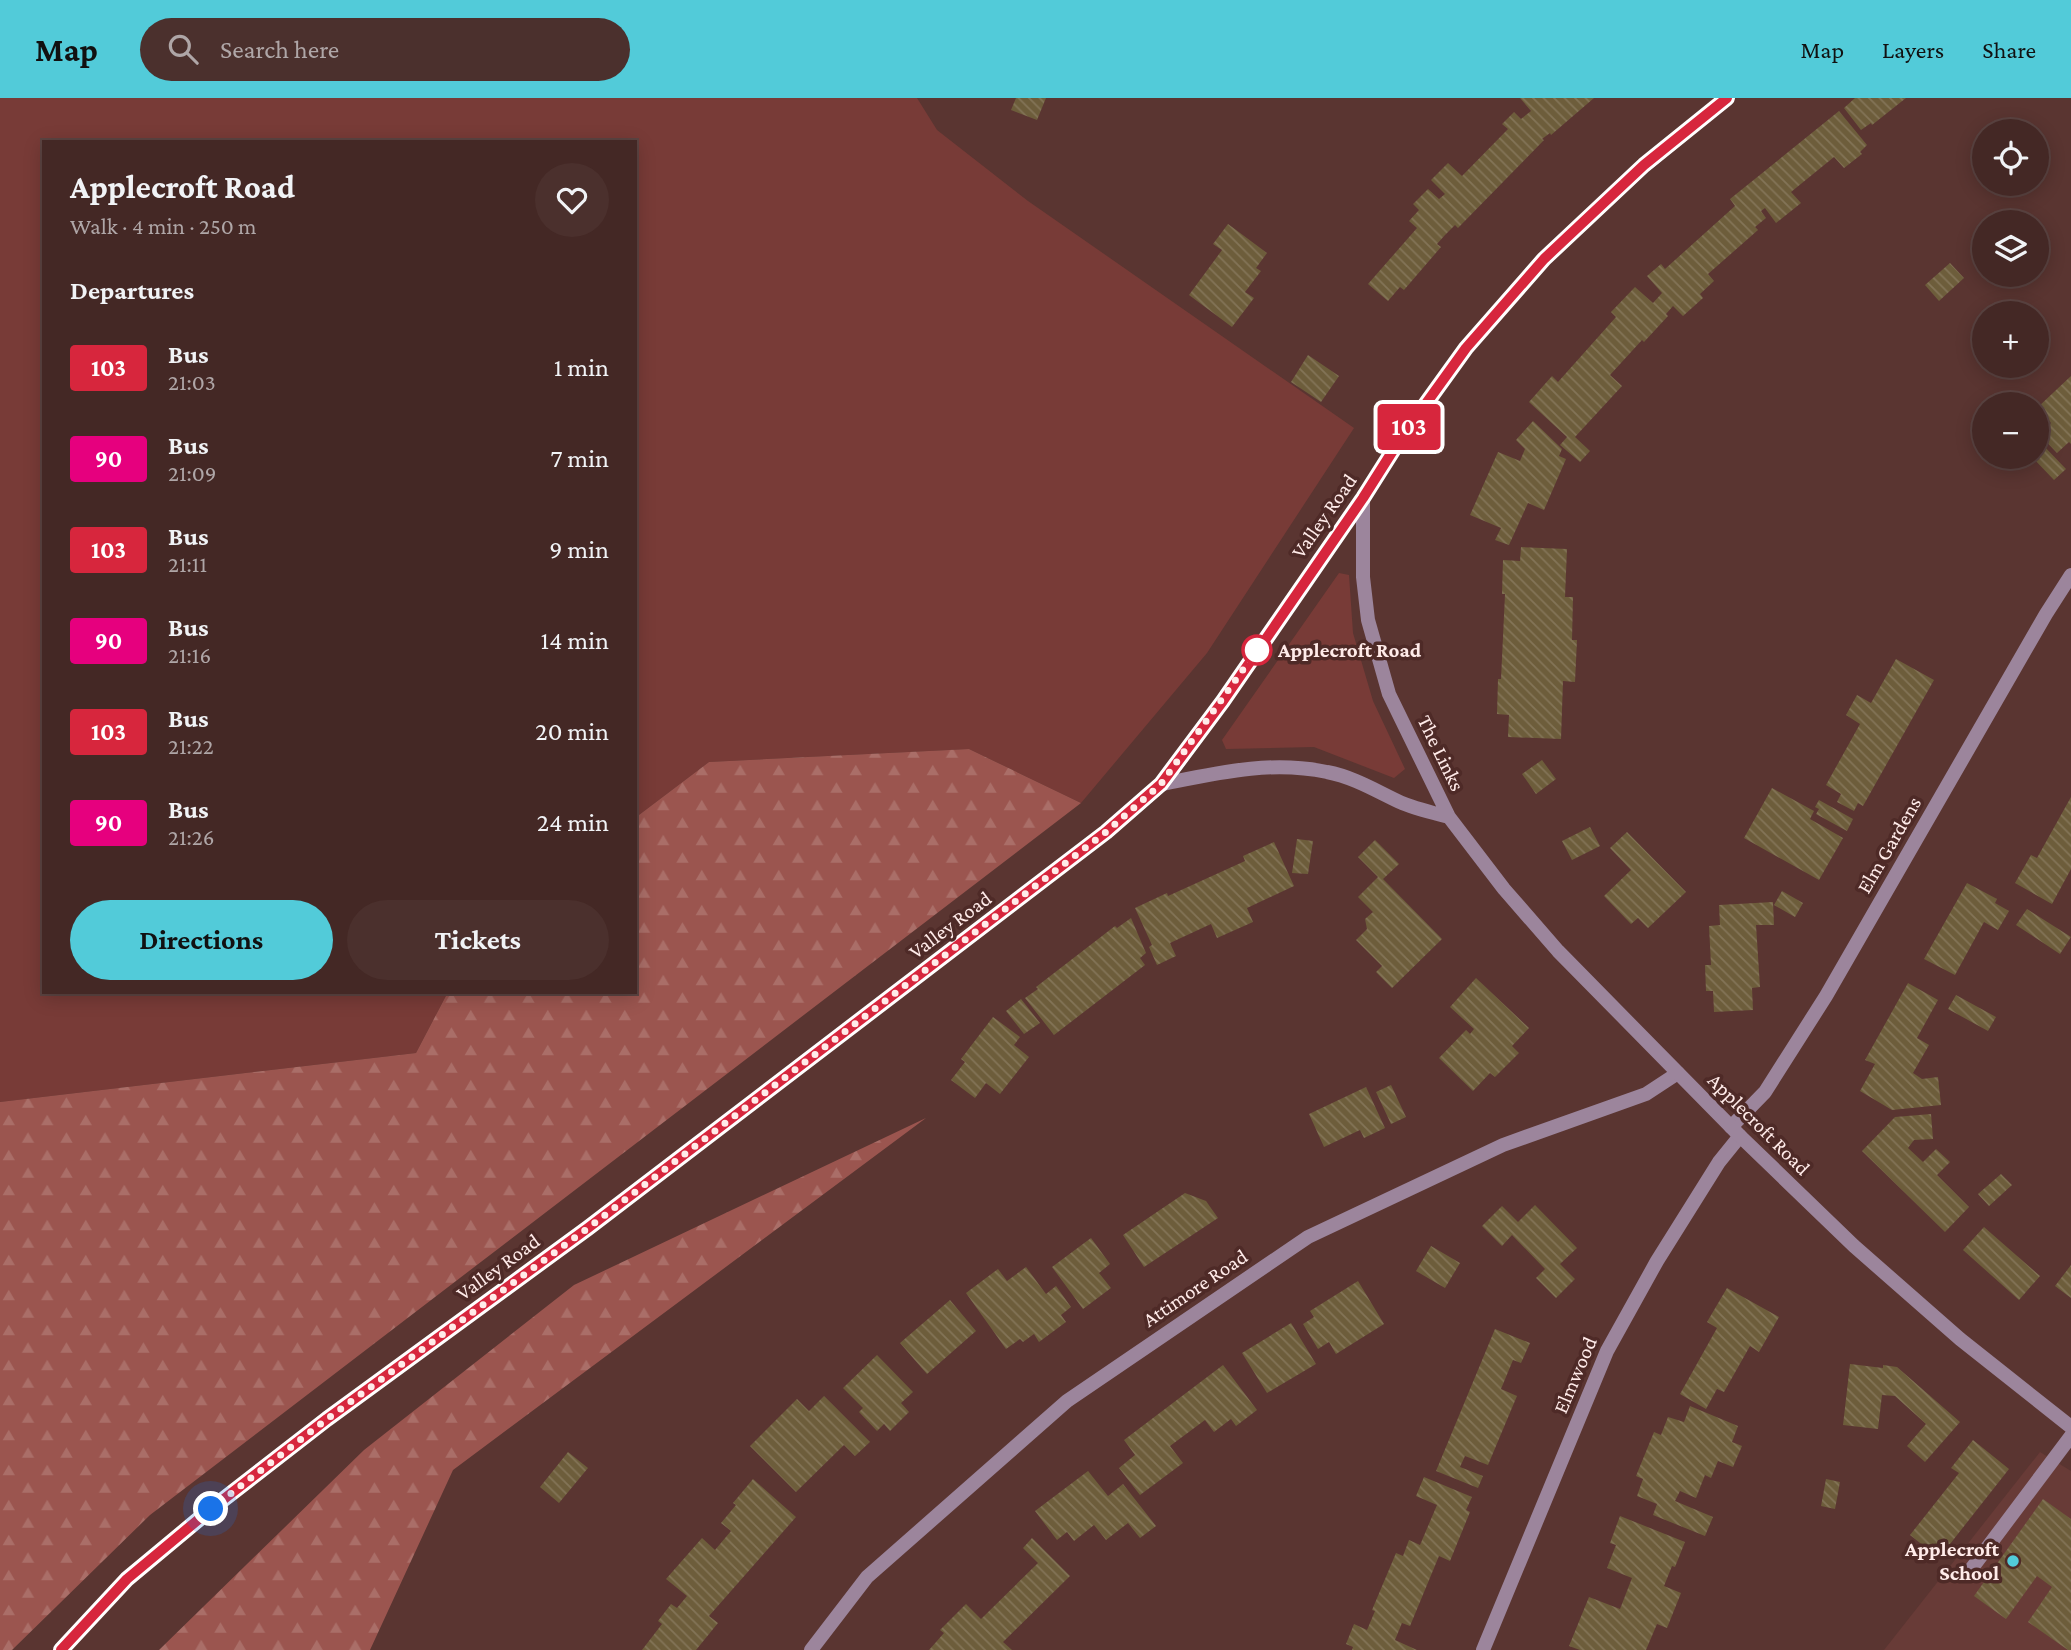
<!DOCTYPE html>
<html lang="en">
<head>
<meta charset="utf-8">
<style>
	body { margin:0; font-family:"Crimson Pro",serif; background:#4b302d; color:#f1f3f6; height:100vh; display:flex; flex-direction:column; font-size:26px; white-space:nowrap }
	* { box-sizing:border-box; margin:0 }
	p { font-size:23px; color:#afa6a7 }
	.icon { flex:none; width:38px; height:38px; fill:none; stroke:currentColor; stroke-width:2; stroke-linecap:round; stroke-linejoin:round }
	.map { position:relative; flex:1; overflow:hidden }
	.sheet { position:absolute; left:42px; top:42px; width:595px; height:854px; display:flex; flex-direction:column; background:#442825; border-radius:0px; box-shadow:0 4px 18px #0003,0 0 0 2px #5c4442 }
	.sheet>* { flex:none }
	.badge { padding:0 14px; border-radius:5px; font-size:24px; line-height:46px }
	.buttons { position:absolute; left:1972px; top:21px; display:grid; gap:14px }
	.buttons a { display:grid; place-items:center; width:77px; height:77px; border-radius:50%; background:#442825; box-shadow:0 4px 18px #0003,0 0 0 2px #5c4442; font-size:35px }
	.you { position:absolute; width:35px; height:35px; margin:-18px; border:5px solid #fff; border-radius:50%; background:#1a73e8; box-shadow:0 0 0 10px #1a73e833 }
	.map>.badge { position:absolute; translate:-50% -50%; box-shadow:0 0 0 4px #fff }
	h2 { padding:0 28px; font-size:26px; line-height:63px }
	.round { display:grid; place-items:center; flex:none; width:74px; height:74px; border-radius:37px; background:#4b302d }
	.overview { display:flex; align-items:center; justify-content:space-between; height:119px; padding:0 28px }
	h1 { font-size:33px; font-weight:700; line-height:52px }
	.primary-button { display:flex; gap:14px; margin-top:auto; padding:14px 28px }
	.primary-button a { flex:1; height:80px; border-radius:42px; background:#52cbd9; color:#111; font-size:28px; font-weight:700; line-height:80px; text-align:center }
	.primary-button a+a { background:#4b302d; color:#f1f3f6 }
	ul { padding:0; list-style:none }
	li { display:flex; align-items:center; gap:21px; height:91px; padding:0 28px }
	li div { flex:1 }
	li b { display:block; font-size:26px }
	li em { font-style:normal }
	li .badge { min-width:77px; font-weight:700; text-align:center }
	header { display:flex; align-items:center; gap:42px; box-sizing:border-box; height:98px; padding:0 35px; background:#52cbd9; color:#111 }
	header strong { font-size:33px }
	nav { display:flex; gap:38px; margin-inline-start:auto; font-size:24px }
	.search { width:490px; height:63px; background:#4b302d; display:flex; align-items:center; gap:18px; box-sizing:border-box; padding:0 24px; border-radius:38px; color:#afa6a7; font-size:26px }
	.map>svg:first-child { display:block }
</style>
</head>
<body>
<header>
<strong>Map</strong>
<div class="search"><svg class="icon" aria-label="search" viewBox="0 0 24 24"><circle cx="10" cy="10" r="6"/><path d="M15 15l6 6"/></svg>Search here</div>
<nav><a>Map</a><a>Layers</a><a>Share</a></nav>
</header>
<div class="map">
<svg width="2071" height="1552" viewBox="0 0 2071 1552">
	<defs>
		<pattern id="forest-firs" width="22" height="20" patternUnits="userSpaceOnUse" patternTransform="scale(1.75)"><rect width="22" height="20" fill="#9b554f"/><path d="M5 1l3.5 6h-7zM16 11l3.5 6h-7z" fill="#aa6e68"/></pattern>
		<pattern id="building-back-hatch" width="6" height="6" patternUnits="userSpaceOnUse" patternTransform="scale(1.75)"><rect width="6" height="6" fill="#6d5d3b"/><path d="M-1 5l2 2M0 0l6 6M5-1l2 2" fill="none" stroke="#837457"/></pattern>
	</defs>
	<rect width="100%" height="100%" fill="#5a3531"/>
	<path fill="#683b37" d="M2040,1354l31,19v179h-187z"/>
	<path fill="#783b37" d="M0,0h917l20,32 91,71 326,227 -147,225 -126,150 -112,-54 -260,13 -74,56v-676h-591v850h404l-32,61 -416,49z
		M1339,475l10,2 4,58 20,68 32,68 -11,9 -80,-31 -88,2 -4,-9z"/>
	<path fill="url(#forest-firs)" d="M969,651l112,54 -931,712 -138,135h-12v-548l416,-49 32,-61h187v-174l74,-56z
		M926,1020l-473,352 -83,180h-211l205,-200 210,-165z"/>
	<path fill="url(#building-back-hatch)" d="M1016,0h30l-9,22 -26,-10z
		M1520,0h74l-43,37 -1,-2 -8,6 2,1 -86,88 -3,-3 -10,10 -8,9 4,3 -37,43 -4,-3 -12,14 -20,-17 49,-56 -8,-7 10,-11 -6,-6 15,-15 11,10 6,-5 -14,-14 17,-17 14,13 46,-47 -6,-5 12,-12 7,7 10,-8z
		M1855,0h51l-34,27 -1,-2 -10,7 -17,-22z
		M1839,13l28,34 -7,7 2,2 -18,14 -10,-11 -43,35 10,11 -25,20 -11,-15 -4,3 5,7 -11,9 3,3 -50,44 6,7 -14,13 3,4 -20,18 -10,-10 -7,8 2,2 -24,26 -2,-2 -32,35 12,11 -47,51 15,14 -10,11 -20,-17 7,-8 -38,-35 23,-26 6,6 58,-65 -5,-5 24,-25 18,16 9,-10 -15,-17 14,-12 4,5 70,-63 -5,-7z
		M1228,126l39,29 -11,15 5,3 -16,21 9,6 -22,29 -43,-32 33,-45 -9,-6z
		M1950,165l14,15 -25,23 -14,-16z
		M1308,257l31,21 -18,26 -30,-20z
		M2071,278v68l-2,-2 -12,11 -18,-19 12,-11 -14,-15z
		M1533,323l29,28 -3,7 7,3 -22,51 -16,-7 -19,42 -14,-5 6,-12 -31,-13 28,-63 22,9 5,-12 -9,-9z
		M2039,343l27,28 -12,11 -22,-23h5z
		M1521,449l46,2 -2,48h8l-1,43h5l-2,42 -12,-1 -2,58 -53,-2 1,-22 -12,-1 1,-35h3l2,-42 2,-43h-3l1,-34 17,1z
		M1896,561l38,21 -71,126 -5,-3 -4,8 -17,-9 4,-8 -15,-9 34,-61 -14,-9 11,-20 14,8z
		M1542,662l14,19 -20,15 -14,-20z
		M1772,690l42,23 -4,8 33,19 -24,42 -75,-42z
		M2071,699v72l-19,35 -37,-21 16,-28 6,3z
		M1819,702l34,19 -6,12 -31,-17 3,-5 -4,-2z
		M1590,729l10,19 -28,14 -10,-19z
		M1627,734l59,60 -38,36 -10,-10 -7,6 -27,-28 27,-26 -21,-22z
		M1297,741l16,2 -5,33 -16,-1z
		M1375,742l24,24 -16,15 59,60 -50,49 -16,-16 6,-6 -26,-26 11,-11 -2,-10 8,-7 -15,-15 20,-20 -20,-20z
		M1274,744l20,44 -47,22 6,14 -36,16 -6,-14 -41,19 6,13 -19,9 -8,-18 3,-2 -17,-37 32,-15 1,3 77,-35 -2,-5z
		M1967,785l30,16 -2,4 14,8 -11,19 -14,-8 -29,53 -31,-16z
		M1782,793l21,12 -8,14 -21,-12z
		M1773,804l1,23h-18l4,62 -8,1 1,22 -39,2 -1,-21h-7l-1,-26h6l-2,-39 11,-1 -1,-20z
		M2027,811l44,28 -11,17 -44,-29z
		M1131,820l15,35 -6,5 5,7 -91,70 -29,-37 13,-9 -2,-2 79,-61 2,2z
		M1476,880l53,50 -17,18 7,7 -24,24 -5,-4 -17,18 -34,-33 27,-28 4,4 4,-5 -24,-22z
		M1908,885l30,17 -21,38 12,7 -16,28 9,6 16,-2 3,28 -49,5 -32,-19 15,-27 -10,-4z
		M1956,897l40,22 -8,14 -40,-22z
		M1021,901l19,24 -16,11 -18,-23z
		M993,919l27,20 -6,8 15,12 -29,37 -14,-11 -11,15 -24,-18 14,-18 -4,-3z
		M1391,987l15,32 -15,7 -15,-32z
		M1366,989l19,41 -21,10 -4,-8 -36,17 -15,-33z
		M1931,1016l2,25 -19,1 -6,8 15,14 13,-13 14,13 -13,13 32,32 -24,25 -83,-81 33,-34z
		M2001,1076l11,11 -23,21 -11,-12z
		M1185,1095l21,8 12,17 -74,49 -21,-32z
		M1535,1107l42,43 -17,16 15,15 -19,19 -20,-20 9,-9 -33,-34 -10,11 -20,-20 20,-20 16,16z
		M1984,1129l56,49 -21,24 -56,-50z
		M1091,1140l19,26 -11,9 12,15 -28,21 -31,-42z
		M1431,1148l29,17 -15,25 -29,-17z
		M2071,1167v33l-16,-12z
		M1026,1169l20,27 10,-8 15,21 -10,8 5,7 -27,20 -5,-8 -11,8 -3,-3 -14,10 -40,-56 32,-24 9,12z
		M1358,1183l26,43 -48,30 -7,-12 -11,7 -15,-25 11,-7 -4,-6z
		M1727,1190l52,29 -20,35 -9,-6 -26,46 -7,-3 -11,20 -26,-15 37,-66 -10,-6z
		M950,1202l26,31 -49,43 -27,-31z
		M1291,1225l25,41 -49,29 -25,-40z
		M1495,1231l35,14 -9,20 -8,-3 -12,29 16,7 -29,69 -23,-9 -5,11 23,9 -5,12 -42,-17z
		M877,1257l36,37 -12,11 8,9 -19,19 -6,-7 -7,7 -18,-19 4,-4 -20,-20z
		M1850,1266l33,4v-3l14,2 63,55 -35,40 -18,-16 19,-22 -31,-28 -13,-1 -4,34 -35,-4z
		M1223,1267l34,45 -21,16 -5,-7 -17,13 -9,-12 -35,26 13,17 -43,32 -21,-27 16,-13 -11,-15z
		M824,1298l46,46 -15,14 -11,-11 -48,47 -46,-46 47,-47 12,12z
		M1690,1308l48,20 -6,16 10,4 -9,21 -15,-6 -7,17 -6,-3 -9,23 -16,-7 -5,10 38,16 -8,19 -52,-21 4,-11 -20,-8 6,-17 -7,-3 18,-44 7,3 7,-18 16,5z
		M1973,1342l36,29 -70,89 -29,-23 49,-62 -8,-5z
		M568,1354l20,16 -29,35 -19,-16z
		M1088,1373l20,25 15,-12 33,42 -16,12 -12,-15 -22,17 -12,-15 -20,16 -7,-9 -10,8 -22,-29z
		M1424,1379l48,20 -6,13 4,2 -20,49 -11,-5 -29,70 -8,-3 -7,17 22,10h-65l1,-3 -7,-3 8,-20 13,6 8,-19 -3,-1 24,-57 7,3 6,-16 11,5 17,-40 -21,-9z
		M753,1381l43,38 -87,99 9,7 -22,27h-54l20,-26 -4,-3 13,-17 6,4 10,-12 -21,-17 36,-41 13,12 16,-19 -10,-8 15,-18 -3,-2z
		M1826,1381l14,3 -5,27 -14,-3z
		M2043,1401l28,20v131h-3l-40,-28 24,-35 -15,-11 -31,43 -32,-23z
		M1620,1418l65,26 -10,25 -3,-1 -8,20 17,7 -14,35 -10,-4 -11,26h-66l-11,-4 20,-49 31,12 12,-31 -25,-10 9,-23 -6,-2z
		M1032,1440l38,38 -67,66 9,8h-83l15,-17 -4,-3 26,-26 15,15 57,-56 -15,-15z"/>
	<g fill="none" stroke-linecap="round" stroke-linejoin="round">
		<path stroke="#9c859c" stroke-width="14" d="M1969,1474l102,-136"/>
		<path stroke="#9c859c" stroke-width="14" d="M1731,1029l34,-35 61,-96 220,-382 25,-39
			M811,1552l56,-73 200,-176 241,-164 195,-92 143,-51 32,-21
			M1483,1552l124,-299 50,-90 62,-99 21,-26"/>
		<path stroke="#9c859c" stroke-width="14" d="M1363,400v79l5,43 21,74 60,123 55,72 54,62 182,185 114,110 106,93 111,88
			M1162,686c55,-11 109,-24 165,-12 27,5 51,20 75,31 15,6 31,10 47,14"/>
		<path stroke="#cfacd0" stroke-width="14" d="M61,1552l66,-71 84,-70 116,-90 261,-191 518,-396 56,-48 61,-83 140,-203 36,-57 67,-93 78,-89 101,-94 82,-67"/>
	</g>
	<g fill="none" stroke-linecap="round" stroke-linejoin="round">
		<g stroke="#fff" stroke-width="16">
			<path id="line" d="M61,1552l66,-71 84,-70 116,-90 261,-191 518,-396 55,-48 62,-83 140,-203 36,-57 67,-93 78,-89 100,-94 83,-67"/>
		</g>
		<use href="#line" stroke="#d7263d" stroke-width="10"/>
		<path stroke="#ffebe9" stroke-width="7" stroke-dasharray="0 12.6" d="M211,1411l116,-90 261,-191 518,-396 55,-48 96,-134"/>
	</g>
	<circle fill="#fff" stroke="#d7263d" stroke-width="3.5" cx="1257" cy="552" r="14"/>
	<circle fill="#52cbd9" stroke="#4e2a27" stroke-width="2.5" cx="2013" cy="1463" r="7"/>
	<g text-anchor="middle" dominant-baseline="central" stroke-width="7" stroke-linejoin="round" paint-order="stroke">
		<g font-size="21" fill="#ffebe9" stroke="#4e2a27">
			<text transform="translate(1324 418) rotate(-55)">Valley Road</text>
			<text transform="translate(1441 655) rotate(64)">The Links</text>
			<text transform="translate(1889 747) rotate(-60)">Elm Gardens</text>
			<text transform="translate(950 827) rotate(-37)">Valley Road</text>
			<text transform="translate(1759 1026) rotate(45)">Applecroft Road</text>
			<text transform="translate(498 1169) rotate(-36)">Valley Road</text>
			<text transform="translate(1195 1190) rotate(-34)">Attimore Road</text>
			<text transform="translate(1575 1277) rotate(-67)">Elmwood</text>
		</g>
		<g font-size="21" font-weight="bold" fill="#ffebe9" stroke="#4e2a27" text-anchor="start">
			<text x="1278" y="552">Applecroft Road</text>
		</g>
		<g font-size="21" font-weight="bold" fill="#ffebe9" stroke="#4e2a27" text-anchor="end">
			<text x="1999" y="1451">Applecroft<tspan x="1999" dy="24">School</tspan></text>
		</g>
	</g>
</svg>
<div class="buttons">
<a><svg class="icon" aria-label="locate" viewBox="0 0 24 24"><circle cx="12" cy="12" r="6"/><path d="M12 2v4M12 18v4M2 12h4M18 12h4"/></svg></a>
<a><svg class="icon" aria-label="layers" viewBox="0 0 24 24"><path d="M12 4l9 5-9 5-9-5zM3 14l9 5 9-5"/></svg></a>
<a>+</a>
<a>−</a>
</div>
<div class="you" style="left:211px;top:1411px"></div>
<b class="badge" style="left:1409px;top:329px;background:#d7263d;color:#fff">103</b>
<section class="sheet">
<div class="overview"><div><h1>Applecroft Road</h1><p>Walk · 4 min · 250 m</p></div><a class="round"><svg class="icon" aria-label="heart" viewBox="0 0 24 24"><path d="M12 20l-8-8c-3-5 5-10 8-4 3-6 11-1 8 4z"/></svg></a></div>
<h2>Departures</h2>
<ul>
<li><span class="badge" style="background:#d7263d;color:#fff">103</span><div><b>Bus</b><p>21:03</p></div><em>1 min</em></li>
<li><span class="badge" style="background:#e6007e;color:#fff">90</span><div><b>Bus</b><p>21:09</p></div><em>7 min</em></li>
<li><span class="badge" style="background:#d7263d;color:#fff">103</span><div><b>Bus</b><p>21:11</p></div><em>9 min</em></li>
<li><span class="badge" style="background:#e6007e;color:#fff">90</span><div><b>Bus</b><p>21:16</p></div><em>14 min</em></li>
<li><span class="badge" style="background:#d7263d;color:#fff">103</span><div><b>Bus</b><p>21:22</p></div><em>20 min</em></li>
<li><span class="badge" style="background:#e6007e;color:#fff">90</span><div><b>Bus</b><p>21:26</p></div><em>24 min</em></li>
</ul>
<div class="primary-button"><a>Directions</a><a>Tickets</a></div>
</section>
</div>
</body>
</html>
